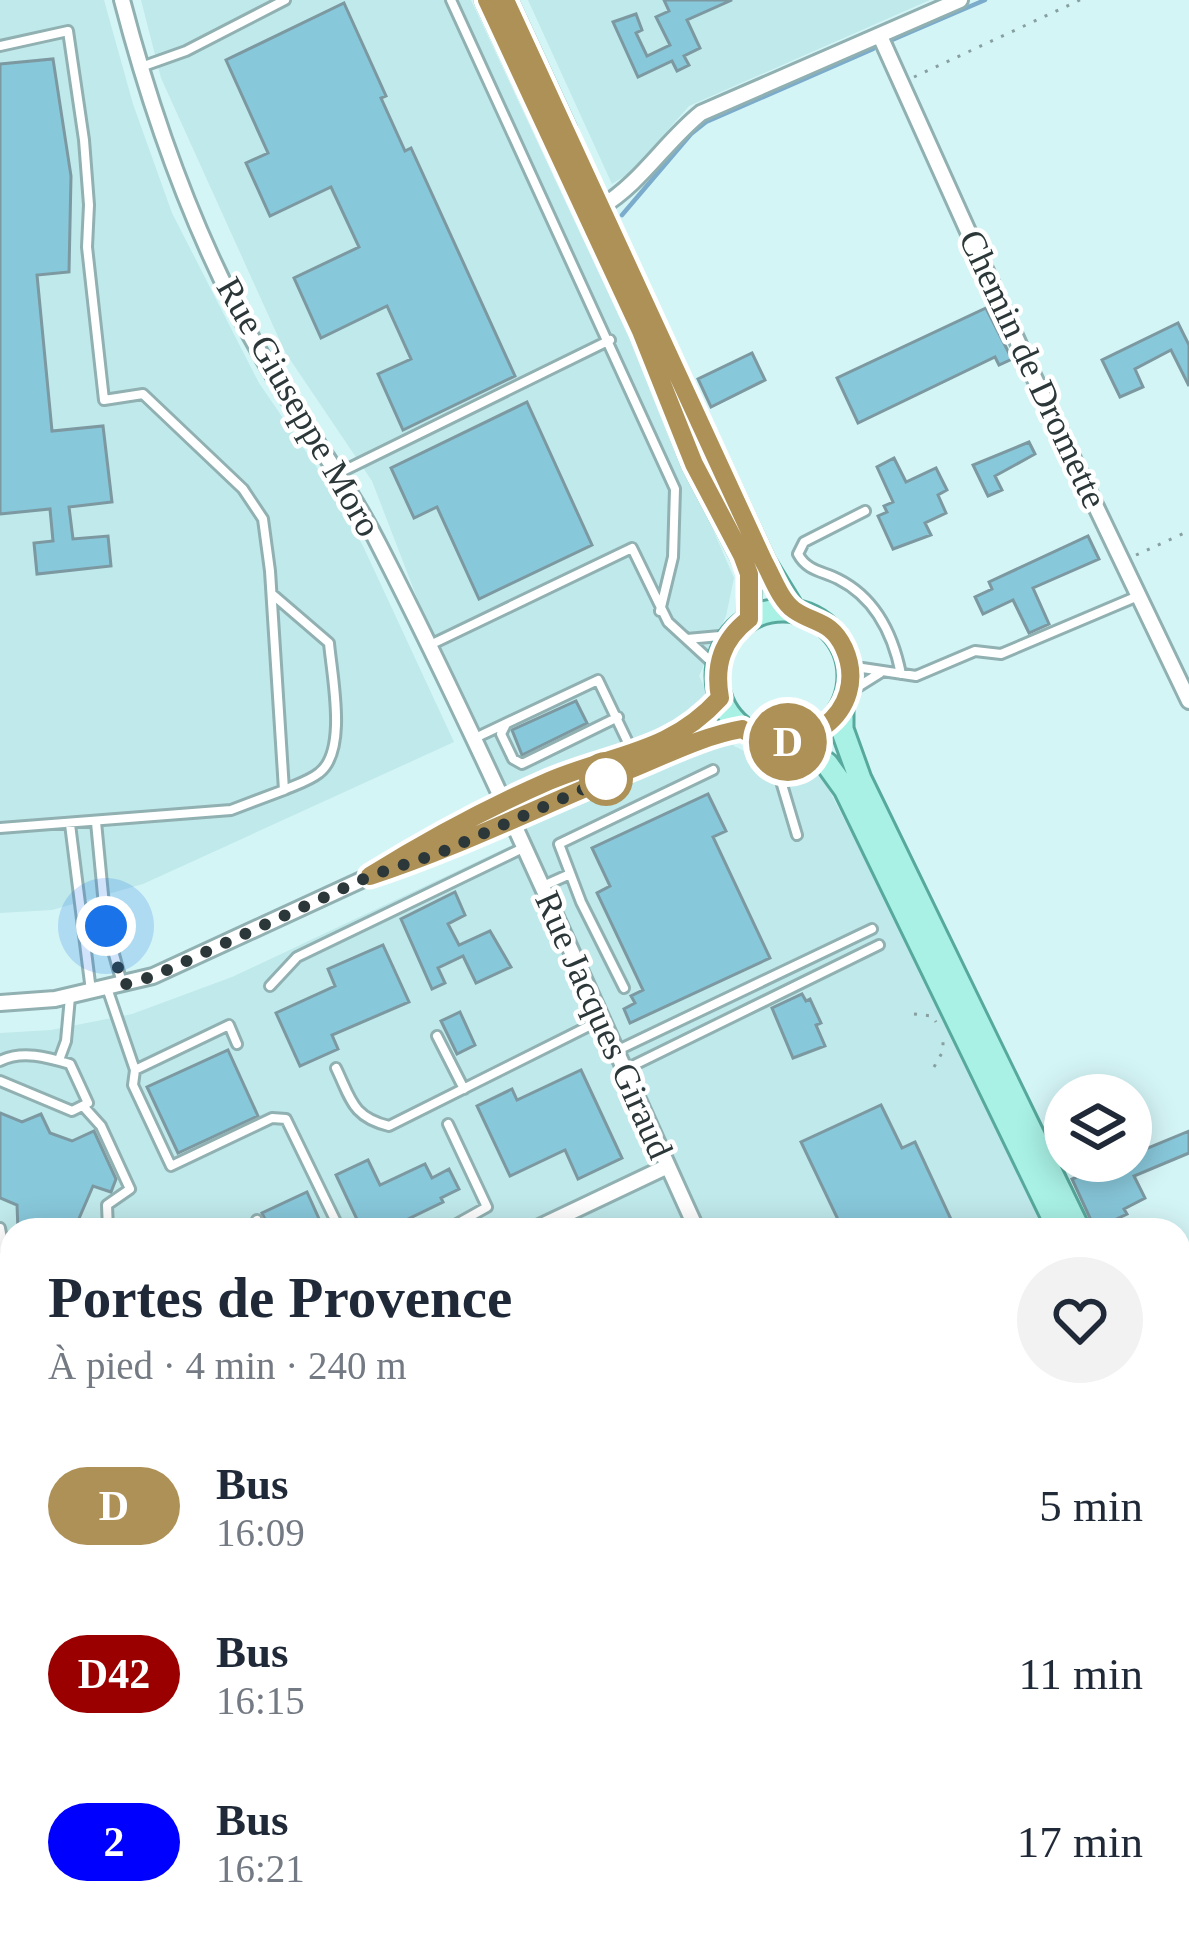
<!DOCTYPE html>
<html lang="fr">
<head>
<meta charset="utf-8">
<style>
	body { margin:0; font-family:"Times New Roman",serif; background:#f2f2f3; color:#1f2937; height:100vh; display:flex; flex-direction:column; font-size:45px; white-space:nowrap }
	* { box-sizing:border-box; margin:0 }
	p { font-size:39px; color:#747a83 }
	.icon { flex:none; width:66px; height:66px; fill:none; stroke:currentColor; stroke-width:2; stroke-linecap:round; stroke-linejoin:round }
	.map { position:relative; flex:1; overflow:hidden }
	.sheet { position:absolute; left:0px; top:1218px; width:1191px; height:732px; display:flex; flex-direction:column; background:#fff; border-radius:36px 36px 0 0; box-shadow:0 6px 30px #0003 }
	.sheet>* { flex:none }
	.badge { padding:0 24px; border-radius:39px; font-size:42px; line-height:78px }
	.controls { position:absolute; left:1044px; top:1074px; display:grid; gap:24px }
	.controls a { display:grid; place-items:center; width:108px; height:108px; border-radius:50%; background:#fff; box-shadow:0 6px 30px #0003; font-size:60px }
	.you { position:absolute; width:60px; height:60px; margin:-30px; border:9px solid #fff; border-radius:50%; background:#1a73e8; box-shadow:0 0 0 18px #1a73e833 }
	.map>.badge { position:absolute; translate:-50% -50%; box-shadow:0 0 0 6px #fff }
	.round { display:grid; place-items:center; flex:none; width:126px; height:126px; border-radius:63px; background:#f2f2f3 }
	.overview { display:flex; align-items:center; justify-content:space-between; height:204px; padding:0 48px }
	h1 { font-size:57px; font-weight:700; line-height:90px }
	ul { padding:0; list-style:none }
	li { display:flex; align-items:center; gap:36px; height:168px; padding:0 48px }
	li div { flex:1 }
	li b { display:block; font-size:45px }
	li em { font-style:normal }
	li .badge { min-width:132px; font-weight:700; text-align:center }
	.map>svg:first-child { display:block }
</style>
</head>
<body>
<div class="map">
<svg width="1189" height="1950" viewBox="0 0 1189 1950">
	<rect width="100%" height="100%" fill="#d4f5f6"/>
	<path fill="#c0e9eb" d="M0,0h104l29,104 39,109 87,170 74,108 30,55 91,196 -311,142 -91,26 -52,3z
		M141,0h330l170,363 93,215 -8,38 -27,60 35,70 27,13 35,6 27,13 128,250 96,202h-1035v708h320l-23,12h-309v-917l51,-3 81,-16 100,-37 280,-132 -140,-364 -87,-129 -124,-274z
		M528,0h402l-241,106 -58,66 -19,12z
		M1179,1515l10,23v324l-10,-24z"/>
	<path fill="#7baccc" d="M143,1938h136l-19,12h-186z"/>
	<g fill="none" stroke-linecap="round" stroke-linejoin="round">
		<path stroke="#7baccc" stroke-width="4.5" d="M892,40l93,-40
			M622,215l69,-81 15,-12 167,-73"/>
	</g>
	<path fill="#88c8db" stroke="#7c98a0" stroke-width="3" d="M664,0h68l-45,20 13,28 -16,8 5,9 -12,6 -5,-10 -34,16 -25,-55 23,-8 6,16 -6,3 11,23 23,-11 -14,-28 13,-6z
		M344,3l42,93 -5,2 24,53 6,-3 104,228 -112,54 -25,-56 33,-15 -24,-53 -66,32 -27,-60 65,-31 -28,-60 -61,29 -24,-53 22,-10 -42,-93z
		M53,59l18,117 -2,96 -32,3 15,156 51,-5 9,76 -43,5 4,32 35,-3 3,30 -74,8 -3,-31 19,-2 -3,-32 -50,5v-450z
		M986,308l26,51 -13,6 -4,-8 -137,66 -21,-45z
		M1178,323l11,22v41l-18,-36 -36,19 8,18 -23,10 -18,-37z
		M752,353l13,27 -54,27 -13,-28z
		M527,402l65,143 -113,54 -42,-92 -23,11 -23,-50z
		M1029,442l6,12 -40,22 7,14 -14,6 -15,-31z
		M894,458l12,24 30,-14 11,22 -9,5 8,18 -21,10 6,12 -38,14 -15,-33 9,-4 -3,-6 9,-4 -16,-35z
		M1088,536l11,23 -66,29 16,36 -20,9 -16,-33 -30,14 -8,-17 17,-8 -3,-7z
		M576,701l11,22 -65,32 -10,-25z
		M708,794l18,37 -13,6 57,121 -140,65 -6,-14 11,-6 -4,-7 12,-6 -46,-97 13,-7 -18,-38z
		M455,892l10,23 -17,9 11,21 31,-14 21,36 -35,16 -13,-27 -25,12 7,15 -13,6 -31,-70z
		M383,945l26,57 -77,33 6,14 -38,17 -24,-53 59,-27 -7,-17z
		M802,994l4,7 4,-2 11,24 -5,2 9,21 -32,12 -21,-50z
		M460,1012l15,33 -18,9 -16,-33z
		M228,1050l30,66 -80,37 -31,-66z
		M581,1070l41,88 -44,21 -13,-29 -55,26 -33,-70 35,-17 5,11z
		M881,1105l21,43 13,-6 41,88h-113l-42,-88z
		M0,1113l22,9 19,-8 9,19 22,8 22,-10 22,48 -5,13 -18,-6 -19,44h-56l-1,-25 -17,-7z
		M1189,1131v22l-55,23 11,22 -21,11 3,5 -32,15 -23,-50 44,-18h15v-6z
		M368,1160l12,25 45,-21 7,14 17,-9 10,20 -18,9 2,4 -45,22 3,6h-39l-26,-55z
		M307,1192l17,38h-54l-8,-17z"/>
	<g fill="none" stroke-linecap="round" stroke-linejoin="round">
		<g stroke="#91b0b1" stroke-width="14">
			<path id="service" d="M451,0l224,489 -2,68 -13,54
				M0,46l68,-15 16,109 5,65 -2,42 17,153 39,-6 100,95 20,30 7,52 14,219 -53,20 -231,18
				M141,67l45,-16 99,-51
				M339,473l271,-133
				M865,511l-61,31 -6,12c9,17 24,17 40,25 38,19 55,55 63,95
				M272,594l57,49c3,34 19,108 -10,130 -10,8 -24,12 -35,17
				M687,639l44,-4
				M430,645l202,-97 36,74 49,45
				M849,666l67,10 59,-25 26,3 137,-58
				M848,693l32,-20
				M505,726l-4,8 12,25 9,5 96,-47
				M473,739l125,-59 34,71
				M769,741l28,94
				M96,822l10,104 16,57
				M70,824l21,167
				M541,887l29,-13
				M270,986l27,-29 226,-109
				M107,988l28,82 94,-45 8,19
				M624,988l-43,-86 -22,-58 154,-74
				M437,1036l27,53
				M616,1051l256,-122
				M59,1060l7,-19 4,-44
				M0,1061c22,-11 47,-4 70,3l18,39 -16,8 -72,-30
				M336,1068c15,31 16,49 53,58l212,-106
				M135,1070l-2,15 38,81 101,-48 14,1 54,111
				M624,1070l255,-125
				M83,1106l18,20 29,63 -23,16 1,25
				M257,1220l4,10
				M0,1228l9,49h3
				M231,1230h8
				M446,1230l41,-23 -39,-83
				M0,1278l9,-1 3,33
				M0,1315l12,-1
				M0,1355l12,-1
				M0,1868l12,-2
				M0,1933l4,12
				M0,1946l28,-8"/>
		</g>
		<g stroke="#91b0b1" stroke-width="20">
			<path id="minor" d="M122,0c33,127 80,256 148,370 36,60 78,113 110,177 114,223 213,455 317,683
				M880,36l150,333 159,332
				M601,207c40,-24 64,-65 100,-94l259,-113
				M391,864l40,-26 121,-58 129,-47 16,-10 23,-25
				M0,1003l55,-4 98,-23 217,-100 72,-24 125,-58 136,-56 39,-9
				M533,1230l135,-64
				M0,1412l12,-1"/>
		</g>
		<g stroke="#57a99d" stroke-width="27">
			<path id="primary" d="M487,0l155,331 52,133 48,91 8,19 -1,45
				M505,0l60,130
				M650,317l114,245 30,49
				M717 676a66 66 0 1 1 132 0a66 66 0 1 1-132 0Z
				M842,708v21l18,50 219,451
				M795,742l32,22 18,25 214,441
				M1179,1443l10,22
				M1179,1490l10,22"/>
		</g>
		<path stroke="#889fa0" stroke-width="3" stroke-dasharray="3 9" stroke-linecap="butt" d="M914,77l166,-77
			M1136,555l53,-24
			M914,1014l18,2 4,6
			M934,1067l9,-16v-16"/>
		<use href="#service" stroke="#fff" stroke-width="8"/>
		<use href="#minor" stroke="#fff" stroke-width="14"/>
		<use href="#primary" stroke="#a9f1e5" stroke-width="21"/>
	</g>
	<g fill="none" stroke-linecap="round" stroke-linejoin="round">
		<g stroke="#fff" stroke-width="27">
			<path id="line" d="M487,0l154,331 53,133 48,91 7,19v45c-27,21 -35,46 -29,79 -51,56 -105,55 -171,83 -62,27 -121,59 -179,95 89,-29 172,-71 259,-106 37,-15 73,-34 113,-41 55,36 131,-17 102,-81 -13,-28 -30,-24 -50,-38 -14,-10 -22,-34 -30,-48l-259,-562"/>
		</g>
		<use href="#line" stroke="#ae9156" stroke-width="18"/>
		<path stroke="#2b3738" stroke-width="12" stroke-dasharray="0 21.6" d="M106,926l17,59 31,-9 216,-100 72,-24 164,-73"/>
	</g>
	<circle fill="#fff" stroke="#ae9156" stroke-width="6" cx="606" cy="779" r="24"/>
	<g text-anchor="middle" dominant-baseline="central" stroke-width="9" stroke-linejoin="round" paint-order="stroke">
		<g font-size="36" fill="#2b3738" stroke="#fff">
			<text transform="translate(1033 369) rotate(65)">Chemin de Dromette</text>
			<text transform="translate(299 407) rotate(60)">Rue Giuseppe Moro</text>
			<text transform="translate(604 1025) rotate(66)">Rue Jacques Giraud</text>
		</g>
	</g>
</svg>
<div class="controls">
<a><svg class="icon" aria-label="layers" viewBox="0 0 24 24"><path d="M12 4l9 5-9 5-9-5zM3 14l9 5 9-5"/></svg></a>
</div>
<div class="you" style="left:106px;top:926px"></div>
<b class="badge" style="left:788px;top:742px;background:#ae9156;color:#fff">D</b>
<section class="sheet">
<div class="overview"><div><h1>Portes de Provence</h1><p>À pied · 4 min · 240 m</p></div><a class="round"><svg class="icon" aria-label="heart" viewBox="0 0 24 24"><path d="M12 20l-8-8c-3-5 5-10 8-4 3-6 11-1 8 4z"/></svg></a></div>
<ul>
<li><span class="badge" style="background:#ae9156;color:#fff">D</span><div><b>Bus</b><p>16:09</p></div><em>5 min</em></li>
<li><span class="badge" style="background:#9b0000;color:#fff">D42</span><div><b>Bus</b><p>16:15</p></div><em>11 min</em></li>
<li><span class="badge" style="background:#00f;color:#fff">2</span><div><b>Bus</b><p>16:21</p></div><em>17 min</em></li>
</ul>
</section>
</div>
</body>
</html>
